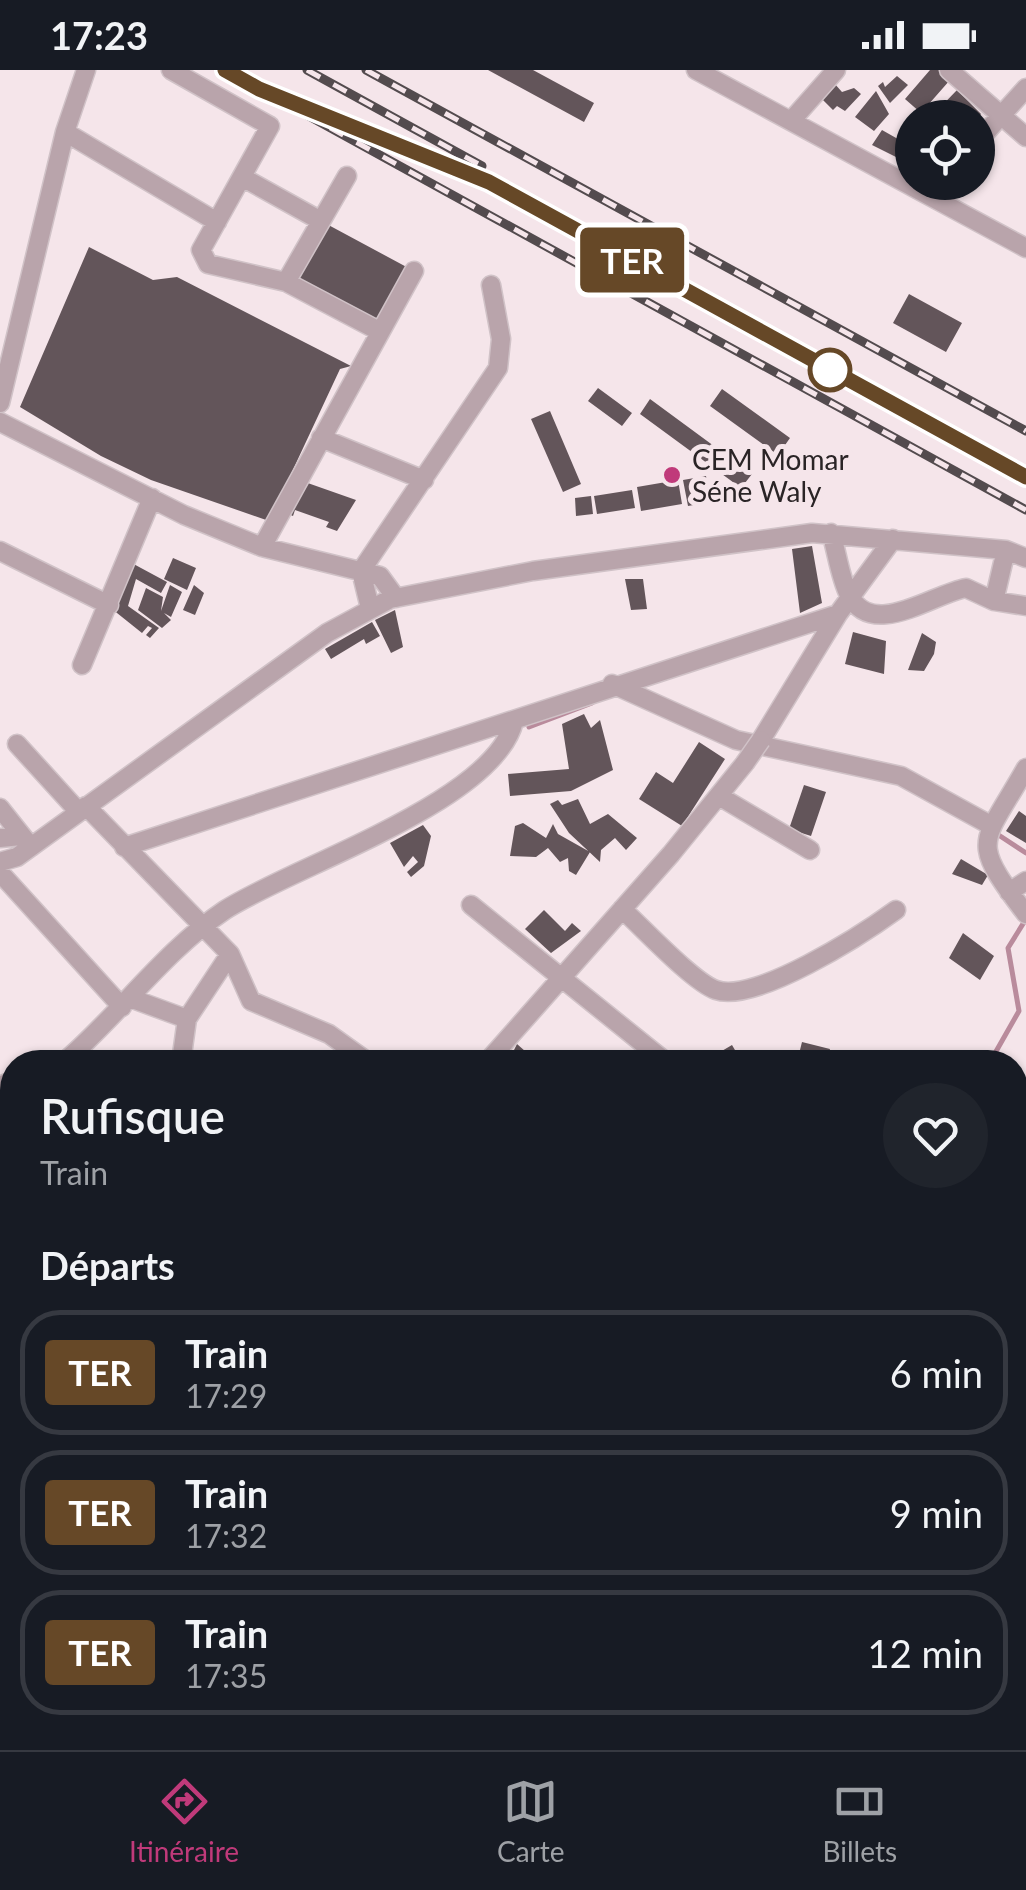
<!DOCTYPE html>
<html lang="fr">
<head>
<meta charset="utf-8">
<style>
	body { margin:0; font-family:Lato,sans-serif; background:#20242c; color:#f1f3f6; height:100vh; display:flex; flex-direction:column; font-size:38px; white-space:nowrap }
	* { box-sizing:border-box; margin:0 }
	p { font-size:32px; color:#9ea1a6 }
	.icon { flex:none; width:55px; height:55px; fill:none; stroke:currentColor; stroke-width:2; stroke-linecap:round; stroke-linejoin:round }
	.map { position:relative; flex:1; overflow:hidden }
	.details { position:absolute; left:0px; top:980px; width:1028px; height:700px; display:flex; flex-direction:column; background:#171b24; border-radius:40px 40px 0 0; box-shadow:0 2px 8px #0004 }
	.details>* { flex:none }
	.badge { padding:0 20px; border-radius:8px; font-size:35px; line-height:65px }
	.buttons { position:absolute; left:895px; top:30px; display:grid; gap:20px }
	.buttons a { display:grid; place-items:center; width:100px; height:100px; border-radius:50%; background:#171b24; box-shadow:0 2px 8px #0004; font-size:50px }
	.map>.badge { position:absolute; translate:-50% -50%; box-shadow:0 0 0 5px #fff }
	h2 { padding:0 40px; font-size:38px; line-height:90px }
	.round { display:grid; place-items:center; flex:none; width:105px; height:105px; border-radius:52px; background:#20242c }
	.head { display:flex; align-items:center; justify-content:space-between; height:170px; padding:0 40px }
	h1 { font-size:48px; font-weight:600; line-height:75px }
	ul { padding:0; list-style:none }
	li { display:flex; align-items:center; gap:30px; height:125px; margin:0 20px 15px; padding:0 20px; border:5px solid #363941; border-radius:40px }
	li div { flex:1 }
	li b { display:block; font-size:38px }
	li em { font-style:normal }
	li .badge { min-width:110px; font-weight:700; text-align:center }
	.status { display:flex; justify-content:space-between; align-items:center; height:70px; padding:0 50px; background:#171b24; direction:ltr }
	.status svg { height:28px; fill:currentColor }
	.dock { display:flex; justify-content:space-around; align-items:center; height:140px; border-top:2px solid #363941; background:#171b24; font-size:28px; color:#9ea1a6 }
	.dock a { display:grid; justify-items:center; gap:5px }
	.dock .active { color:#c03a7a }
	.map>svg:first-child { display:block }
</style>
</head>
<body>
<div class="status"><b>17:23</b><svg viewBox="0 0 49 12"><path d="M0 12V9h3v3zM5 12V6h3v6zM10 12V3h3v9zM15 12V0h3v12zM26 1h20v11H26zM47 4h2v5h-2z"/></svg></div>
<div class="map">
<svg width="1026" height="1680" viewBox="0 0 1026 1680">
	<rect width="100%" height="100%" fill="#f5e5ea"/>
	<g fill="none" stroke-linecap="round" stroke-linejoin="round">
		<path stroke="#b98b9c" stroke-width="5" d="M529,657l63,-24
			M994,762l32,21
			M990,992l29,-51 -11,-63 18,-29
			M1015,1477l11,-5
			M707,1680l13,-12"/>
	</g>
	<path fill="#63555a" d="M488,0h45l61,33 -10,19z
		M930,0h9l11,10 -29,33 -16,-14z
		M897,6l11,9 -18,18 -12,-17 5,-4 2,5z
		M834,13l8,9 12,-4 7,6 -16,17 -8,-5 -4,4 -12,-12z
		M957,20l24,24 -3,4h-48z
		M876,21l13,23 -15,17 -19,-14z
		M882,60l30,17 -8,14 -32,-16z
		M321,151l93,50 -35,54 -84,-43z
		M89,177l64,33 24,-3 174,89 -11,3 -71,152 -118,-41 -50,-24 -81,-49z
		M909,224l53,29 -16,29 -53,-29z
		M598,318l34,25 -10,13 -34,-25z
		M722,319l68,49 -12,17 -68,-49z
		M650,329l102,75 -11,14 -101,-74z
		M550,341l31,73 -18,8 -32,-73z
		M706,406l4,26 -22,4 -5,-26z
		M678,410l4,24 -41,7 -4,-24z
		M302,411l54,19 -19,31 -11,-4 3,-5 -34,-12 -2,6 -7,-3z
		M632,420l3,18 -38,6 -3,-18z
		M591,426l2,18 -17,2 -1,-18z
		M812,476l10,57 -22,10 -8,-64z
		M173,488l23,10 -9,22 -23,-11z
		M128,491l39,21 -6,11 -25,-14 -8,27 31,22 -9,10 -4,-3 6,-7 -4,-2 -6,7 -30,-24z
		M625,509h18l4,30 -16,1z
		M170,515l12,7 -11,25 -7,-4 7,7 -9,8 -24,-18 8,-22 17,9 -2,14z
		M194,515l10,8 -9,22 -12,-5z
		M395,540l8,37 -12,6 -16,-33z
		M372,552l8,14 -14,8 -2,-5 -33,20 -6,-10z
		M853,562l33,9 -2,33 -39,-10z
		M922,563l14,9 -2,12 -10,17 -16,-1z
		M584,644l7,14 9,-8 13,50 -42,21 -61,5 -2,-22 61,-5 -7,-45z
		M699,672l26,17 -43,67 -43,-27 17,-27 17,11z
		M804,715l22,7 -15,44 -22,-7z
		M578,729l12,25 18,-10 29,24 -11,12 -11,-12 -14,12 -1,12 -31,-29 -19,-29 8,-4 4,5z
		M1019,741l7,5v27l-20,-12z
		M523,753l23,15 7,-14 5,10 32,18 -14,23 -7,-4 -1,-13 -8,4 -12,-14 -12,9 -26,-1 5,-30z
		M423,755l8,11 -7,30 -13,11 -4,-5 11,-10 -5,-6 -9,11 -14,-24z
		M961,789l27,16 -6,10 -30,-11z
		M544,840l21,21 7,-8 9,8 -30,22 -26,-24z
		M963,863l31,23 -14,24 -31,-22z
		M802,972l28,7 -3,13 -29,-4z
		M517,974l17,15 -17,3 -7,-4z
		M732,975l10,17h-22l-5,-7z
		M1026,1276v38l-11,-12v-13z
		M766,1668h51l-11,12h-15l2,-8h-6l-1,8h-11l2,-8z"/>
	<g fill="none" stroke-linecap="round" stroke-linejoin="round">
		<g stroke="#d0c2c7" stroke-width="21">
			<path id="minor" d="M171,0l99,56 -69,124 7,14 78,18 93,49
				M696,0l330,178
				M949,0l77,67
				M791,51l45,-51
				M65,62l152,90
				M978,71l48,-53
				M242,107l79,44
				M286,212l61,-106
				M0,333l65,-271 21,-62
				M0,352l184,93 78,32 118,29 16,22
				M321,368l103,42
				M831,463c6,19 9,45 18,62 24,45 83,-1 117,-7l28,13
				M262,477l152,-276
				M1006,480l-12,51 32,5
				M0,481l109,54
				M361,501l137,-203 3,-29 -10,-54
				M361,501l9,37
				M82,595l70,-167
				M612,614l124,56 165,36 91,50
				M761,670l77,-126 55,-75
				M17,674l61,67
				M1026,698c-44,78 -58,70 0,146
				M719,726l91,54
				M86,736l144,148 21,47 78,33 39,28
				M0,738l31,39
				M0,768l21,-2
				M124,777l714,-233
				M0,792l17,-5 310,-224 63,-34 143,-28 279,-38 194,17 20,8
				M4,807l118,130
				M1009,822l17,-11
				M471,835l195,157
				M622,839c20,18 71,73 94,81 39,14 147,-56 180,-80
				M130,928l57,21
				M64,992c55,-47 100,-111 161,-152 68,-44 270,-108 289,-189
				M181,992l6,-43 43,-65
				M487,992l184,-208 74,-91
				M0,1016l12,-5
				M0,1064l12,-11
				M1015,1152l11,-10
				M0,1156l12,1
				M0,1307l12,10
				M1015,1320l11,10
				M0,1351l12,-18
				M1015,1372l11,-11
				M1015,1444l11,-5
				M1015,1504l11,-6
				M1015,1527l11,12
				M0,1545l12,3
				M0,1621l12,-19
				M512,1680l6,-12
				M575,1680l16,-12
				M658,1680l12,-12
				M739,1680l13,-12
				M886,1680l1,-12"/>
		</g>
		<use href="#minor" stroke="#b9a4ab" stroke-width="18"/>
		<g stroke="#534b4e" stroke-width="9">
			<path id="rail" d="M225,0l801,440
				M307,0l175,96
				M366,0l660,361
				M352,57l137,55 537,296"/>
		</g>
		<use href="#rail" stroke="#f5e5ea" stroke-width="5" stroke-dasharray="15" stroke-linecap="butt"/>
		<g stroke="#d0c2c7" stroke-width="21" stroke-linecap="butt">
			<path id="minor-bridge" d="M745,693l16,-23"/>
		</g>
		<use href="#minor-bridge" stroke="#b9a4ab" stroke-width="18"/>
	</g>
	<g fill="none" stroke-linecap="round" stroke-linejoin="round">
		<g stroke="#fff" stroke-width="22">
			<path id="line" d="M225,0l34,19 230,93 537,295"/>
		</g>
		<use href="#line" stroke="#664827" stroke-width="15"/>
	</g>
	<circle fill="#fff" stroke="#664827" stroke-width="5" cx="830" cy="300" r="20"/>
	<circle fill="#c03a7a" stroke="#f5e5ea" stroke-width="4" cx="672" cy="405" r="10"/>
	<g text-anchor="middle" dominant-baseline="central" stroke-width="10" stroke-linejoin="round" paint-order="stroke">
		<g font-size="28" fill="#2a2426" stroke="#f5e5ea" text-anchor="start">
			<text x="692" y="389">CEM Momar<tspan x="692" dy="32">Séne Waly</tspan></text>
		</g>
	</g>
</svg>
<div class="buttons">
<a><svg class="icon" aria-label="locate" viewBox="0 0 24 24"><circle cx="12" cy="12" r="6"/><path d="M12 2v4M12 18v4M2 12h4M18 12h4"/></svg></a>
</div>
<b class="badge" style="left:632px;top:190px;background:#664827;color:#fff">TER</b>
<section class="details">
<div class="head"><div><h1>Rufisque</h1><p>Train</p></div><a class="round"><svg class="icon" aria-label="heart" viewBox="0 0 24 24"><path d="M12 20l-8-8c-3-5 5-10 8-4 3-6 11-1 8 4z"/></svg></a></div>
<h2>Départs</h2>
<ul>
<li><span class="badge" style="background:#664827;color:#fff">TER</span><div><b>Train</b><p>17:29</p></div><em>6 min</em></li>
<li><span class="badge" style="background:#664827;color:#fff">TER</span><div><b>Train</b><p>17:32</p></div><em>9 min</em></li>
<li><span class="badge" style="background:#664827;color:#fff">TER</span><div><b>Train</b><p>17:35</p></div><em>12 min</em></li>
</ul>
</section>
</div>
<nav class="dock">
<a class="active"><svg class="icon" aria-label="directions" viewBox="0 0 24 24"><path d="M12 3l9 9-9 9-9-9zM9 14v-3h6M13 9l2 2-2 2"/></svg>Itinéraire</a>
<a><svg class="icon" aria-label="map" viewBox="0 0 24 24"><path d="M3 6l6-2 6 2 6-2v14l-6 2-6-2-6 2zM9 4v14M15 6v14"/></svg>Carte</a>
<a><svg class="icon" aria-label="tickets" viewBox="0 0 24 24"><path d="M3 7h18v10H3zM15 7v10"/></svg>Billets</a>
</nav>
</body>
</html>
